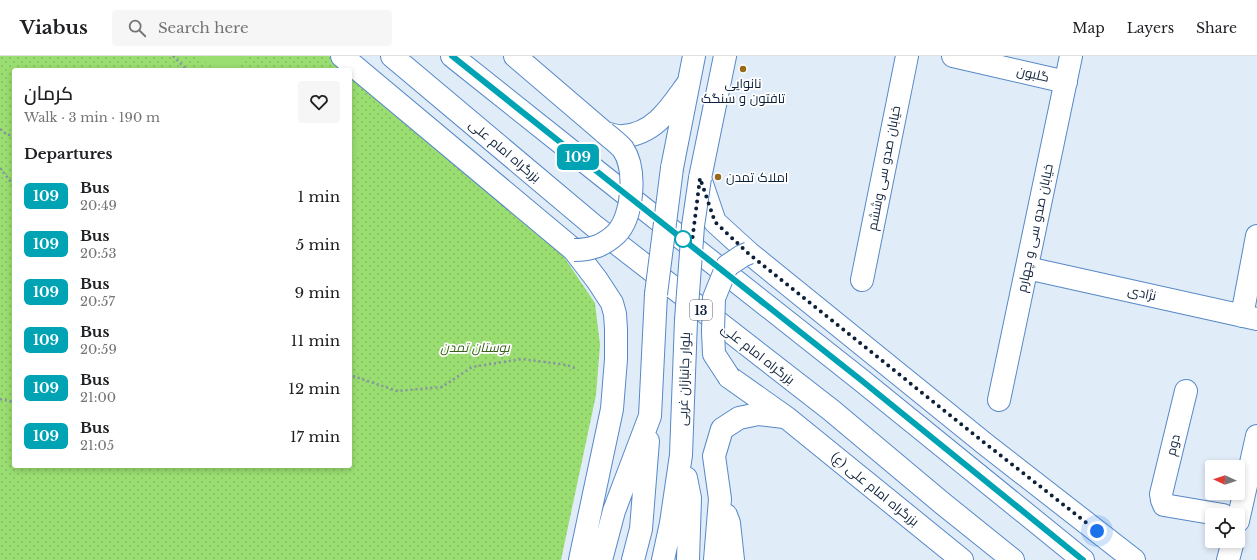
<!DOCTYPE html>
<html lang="en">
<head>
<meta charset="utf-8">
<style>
	body { margin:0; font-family:"Libre Baskerville",Cairo,serif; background:#f6f6f6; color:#202124; height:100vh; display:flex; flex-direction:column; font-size:15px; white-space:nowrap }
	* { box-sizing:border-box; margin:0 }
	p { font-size:13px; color:#757577 }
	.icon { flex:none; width:22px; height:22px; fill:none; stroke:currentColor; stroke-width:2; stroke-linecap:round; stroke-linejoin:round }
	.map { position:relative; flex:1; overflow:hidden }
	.side { position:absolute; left:12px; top:12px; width:340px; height:400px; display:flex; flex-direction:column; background:#fff; border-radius:4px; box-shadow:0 2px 6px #0003 }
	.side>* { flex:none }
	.badge { padding:0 8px; border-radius:6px; font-size:14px; line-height:26px }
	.needle { width:26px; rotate:273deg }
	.tools { position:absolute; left:1205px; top:404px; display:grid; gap:8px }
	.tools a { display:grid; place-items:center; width:40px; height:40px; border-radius:4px; background:#fff; box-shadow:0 2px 6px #0003; font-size:20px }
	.you { position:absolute; width:20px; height:20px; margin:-10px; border:3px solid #fff; border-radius:50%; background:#1a73e8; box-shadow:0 0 0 6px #1a73e833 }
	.map>.badge { position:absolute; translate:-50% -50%; box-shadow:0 0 0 2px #fff }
	h2 { padding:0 12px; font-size:15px; line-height:36px }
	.round { display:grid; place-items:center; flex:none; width:42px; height:42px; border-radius:4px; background:#f6f6f6 }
	.head { display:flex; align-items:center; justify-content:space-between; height:68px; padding:0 12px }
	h1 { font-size:19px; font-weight:600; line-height:30px }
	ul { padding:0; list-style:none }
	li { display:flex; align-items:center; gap:12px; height:48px; padding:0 12px }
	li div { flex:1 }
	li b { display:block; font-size:15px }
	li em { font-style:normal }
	li .badge { min-width:44px; font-weight:700; text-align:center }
	header { display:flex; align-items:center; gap:24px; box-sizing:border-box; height:56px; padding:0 20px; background:#fff; border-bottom:1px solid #e0e0e0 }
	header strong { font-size:19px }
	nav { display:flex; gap:22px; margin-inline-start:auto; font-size:14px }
	.search { width:280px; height:36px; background:#f6f6f6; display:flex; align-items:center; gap:10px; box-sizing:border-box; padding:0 14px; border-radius:4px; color:#757577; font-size:15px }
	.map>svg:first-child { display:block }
</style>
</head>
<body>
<header>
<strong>Viabus</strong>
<div class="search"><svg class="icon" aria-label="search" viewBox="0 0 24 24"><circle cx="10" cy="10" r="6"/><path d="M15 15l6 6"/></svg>Search here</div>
<nav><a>Map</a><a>Layers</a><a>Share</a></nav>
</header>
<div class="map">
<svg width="1257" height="504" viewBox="0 0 1257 504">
	<defs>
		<pattern id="grass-dots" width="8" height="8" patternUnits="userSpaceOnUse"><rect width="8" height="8" fill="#9add70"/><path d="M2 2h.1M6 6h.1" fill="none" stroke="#84bd62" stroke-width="1.8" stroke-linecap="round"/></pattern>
	</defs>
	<rect width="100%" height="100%" fill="#e1ecf9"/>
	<path fill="url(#grass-dots)" d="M0,0h329l17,14h-332v396h336v-393l212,181 33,49 5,42 -4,50 -35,165h-561z"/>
	<path fill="#9add70" d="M198,0h46l-11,14h-17z
		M350,81l12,5 -12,28z"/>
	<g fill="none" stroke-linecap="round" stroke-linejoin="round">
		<g stroke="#5688c7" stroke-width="24">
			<path id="minor" d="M953,0l113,26
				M1027,212l230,51
				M862,224l45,-224
				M1242,260l15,-80
				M1186,335l-25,103 1,6 2,5 59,10
				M999,344l72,-344
				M1238,465l19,-85
				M1228,504l5,-19"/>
		</g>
		<g stroke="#5688c7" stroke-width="24">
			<path id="secondary" d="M342,0l232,194 23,30 15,23 3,11 1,15v30l-4,50 -32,151
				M515,0l90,77c6,1 12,4 18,3 33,-2 49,-31 66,-54
				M725,0l-25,122 15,44 34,31 236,191 149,116
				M672,112l22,-112
				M729,321l58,41 175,142
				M686,422l4,20 -2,62
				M726,459l3,8 4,37
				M601,504l13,-49 36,-95 6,-122
				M633,504l8,-31 7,-88
				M663,504l8,-37 10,-68 5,-135
				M715,504l5,-61 -6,-43 8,-27 17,-11 19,-4 26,3"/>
		</g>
		<g stroke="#5688c7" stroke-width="24">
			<path id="trunk" d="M392,0l201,169 238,185 111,93 71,57
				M452,0l152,121 257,203 222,180"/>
		</g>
		<path stroke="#8392a4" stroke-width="2.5" stroke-dasharray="2 3" stroke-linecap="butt" d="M173,0l14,14
			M0,73l5,4 9,4
			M0,112l14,18
			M350,316l3,4 44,15 45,-4 30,-20 50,-8 45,6 10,4
			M0,343l14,3"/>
		<use href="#minor" stroke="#fff" stroke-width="22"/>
		<use href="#secondary" stroke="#fff" stroke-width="22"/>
		<use href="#trunk" stroke="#fff" stroke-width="22"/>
		<g stroke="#5688c7" stroke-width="24" stroke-linecap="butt">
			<path id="secondary-bridge" d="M574,194c17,0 29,-4 42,-16 17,-17 21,-64 7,-85 -5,-6 -12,-11 -18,-16
				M656,238l16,-126
				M686,264l7,-94 7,-48
				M729,321l-15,-23 -1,-22 1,-34 13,-32 15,-10 7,-3"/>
		</g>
		<use href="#secondary-bridge" stroke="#fff" stroke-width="22"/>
	</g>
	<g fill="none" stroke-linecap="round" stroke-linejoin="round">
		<g stroke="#fff" stroke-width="9">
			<path id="line" d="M452,0l152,121 257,203 222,180"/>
		</g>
		<use href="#line" stroke="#00a3b4" stroke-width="6"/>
		<path stroke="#0c2039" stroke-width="4" stroke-dasharray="0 7.2" d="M683,183l9,3 8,-64 15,44 34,32 237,190 111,87"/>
	</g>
	<g fill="#986919" stroke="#fff" stroke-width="1.5">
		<circle cx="743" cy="13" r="4"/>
		<circle cx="718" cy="121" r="4"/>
	</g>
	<circle fill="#fff" stroke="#00a3b4" stroke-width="2" cx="683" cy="183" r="8"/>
	<g text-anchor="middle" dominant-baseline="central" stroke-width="3.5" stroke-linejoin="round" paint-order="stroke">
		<rect fill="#fff" stroke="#556374" stroke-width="1" x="690" y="244" width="22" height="20" rx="3"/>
		<g font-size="12" font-weight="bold" fill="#0c2039">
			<text x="701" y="254">13</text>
		</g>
		<g font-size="13" fill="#0c2039" stroke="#fff">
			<text transform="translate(1033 18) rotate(13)">گلبون</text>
			<text transform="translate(505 95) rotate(40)">بزرگراه امام علی</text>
			<text transform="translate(884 112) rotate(-79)">خیابان صدو سی وششم</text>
			<text transform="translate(1035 172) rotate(-78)">خیابان صدو سی و چهارم</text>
			<text transform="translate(1142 237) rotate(12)">نژادی</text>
			<text transform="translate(758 298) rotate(38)">بزرگراه امام علی</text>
			<text transform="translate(684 323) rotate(-88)">بلوار جانبازان غربی</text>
			<text transform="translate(1173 389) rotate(-76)">دوم</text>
			<text transform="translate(875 433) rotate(39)">بزرگراه امام علی (ع)</text>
		</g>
		<g font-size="13" fill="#0c2039" stroke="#fff">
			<text x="743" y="27">نانوایی<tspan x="743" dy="15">تافتون و سنگک</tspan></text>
			<text x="726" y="121" text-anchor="start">املاک تمدن</text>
		</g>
		<g font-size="13" font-style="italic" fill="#39631b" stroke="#fff">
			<text x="475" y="291">بوستان تمدن</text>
		</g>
	</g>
</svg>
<div class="tools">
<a><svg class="needle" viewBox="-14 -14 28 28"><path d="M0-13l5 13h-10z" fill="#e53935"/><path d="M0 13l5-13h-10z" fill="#757577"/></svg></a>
<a><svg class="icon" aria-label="locate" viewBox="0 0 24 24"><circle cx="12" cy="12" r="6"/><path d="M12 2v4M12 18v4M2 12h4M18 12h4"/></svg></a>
</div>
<div class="you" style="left:1097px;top:475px"></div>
<b class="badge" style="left:578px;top:101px;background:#00a3b4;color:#fff">109</b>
<section class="side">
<div class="head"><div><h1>کرمان</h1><p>Walk · 3 min · 190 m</p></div><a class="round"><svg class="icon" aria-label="heart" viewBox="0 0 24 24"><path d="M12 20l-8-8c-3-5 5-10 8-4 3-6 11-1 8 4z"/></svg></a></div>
<h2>Departures</h2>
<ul>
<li><span class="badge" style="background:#00a3b4;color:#fff">109</span><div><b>Bus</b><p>20:49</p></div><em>1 min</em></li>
<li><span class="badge" style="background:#00a3b4;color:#fff">109</span><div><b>Bus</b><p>20:53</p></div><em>5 min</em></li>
<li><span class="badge" style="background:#00a3b4;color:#fff">109</span><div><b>Bus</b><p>20:57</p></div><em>9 min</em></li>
<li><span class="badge" style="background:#00a3b4;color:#fff">109</span><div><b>Bus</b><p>20:59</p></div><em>11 min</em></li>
<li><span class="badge" style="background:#00a3b4;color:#fff">109</span><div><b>Bus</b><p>21:00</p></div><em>12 min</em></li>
<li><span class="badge" style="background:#00a3b4;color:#fff">109</span><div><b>Bus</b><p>21:05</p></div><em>17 min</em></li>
</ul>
</section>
</div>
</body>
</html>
